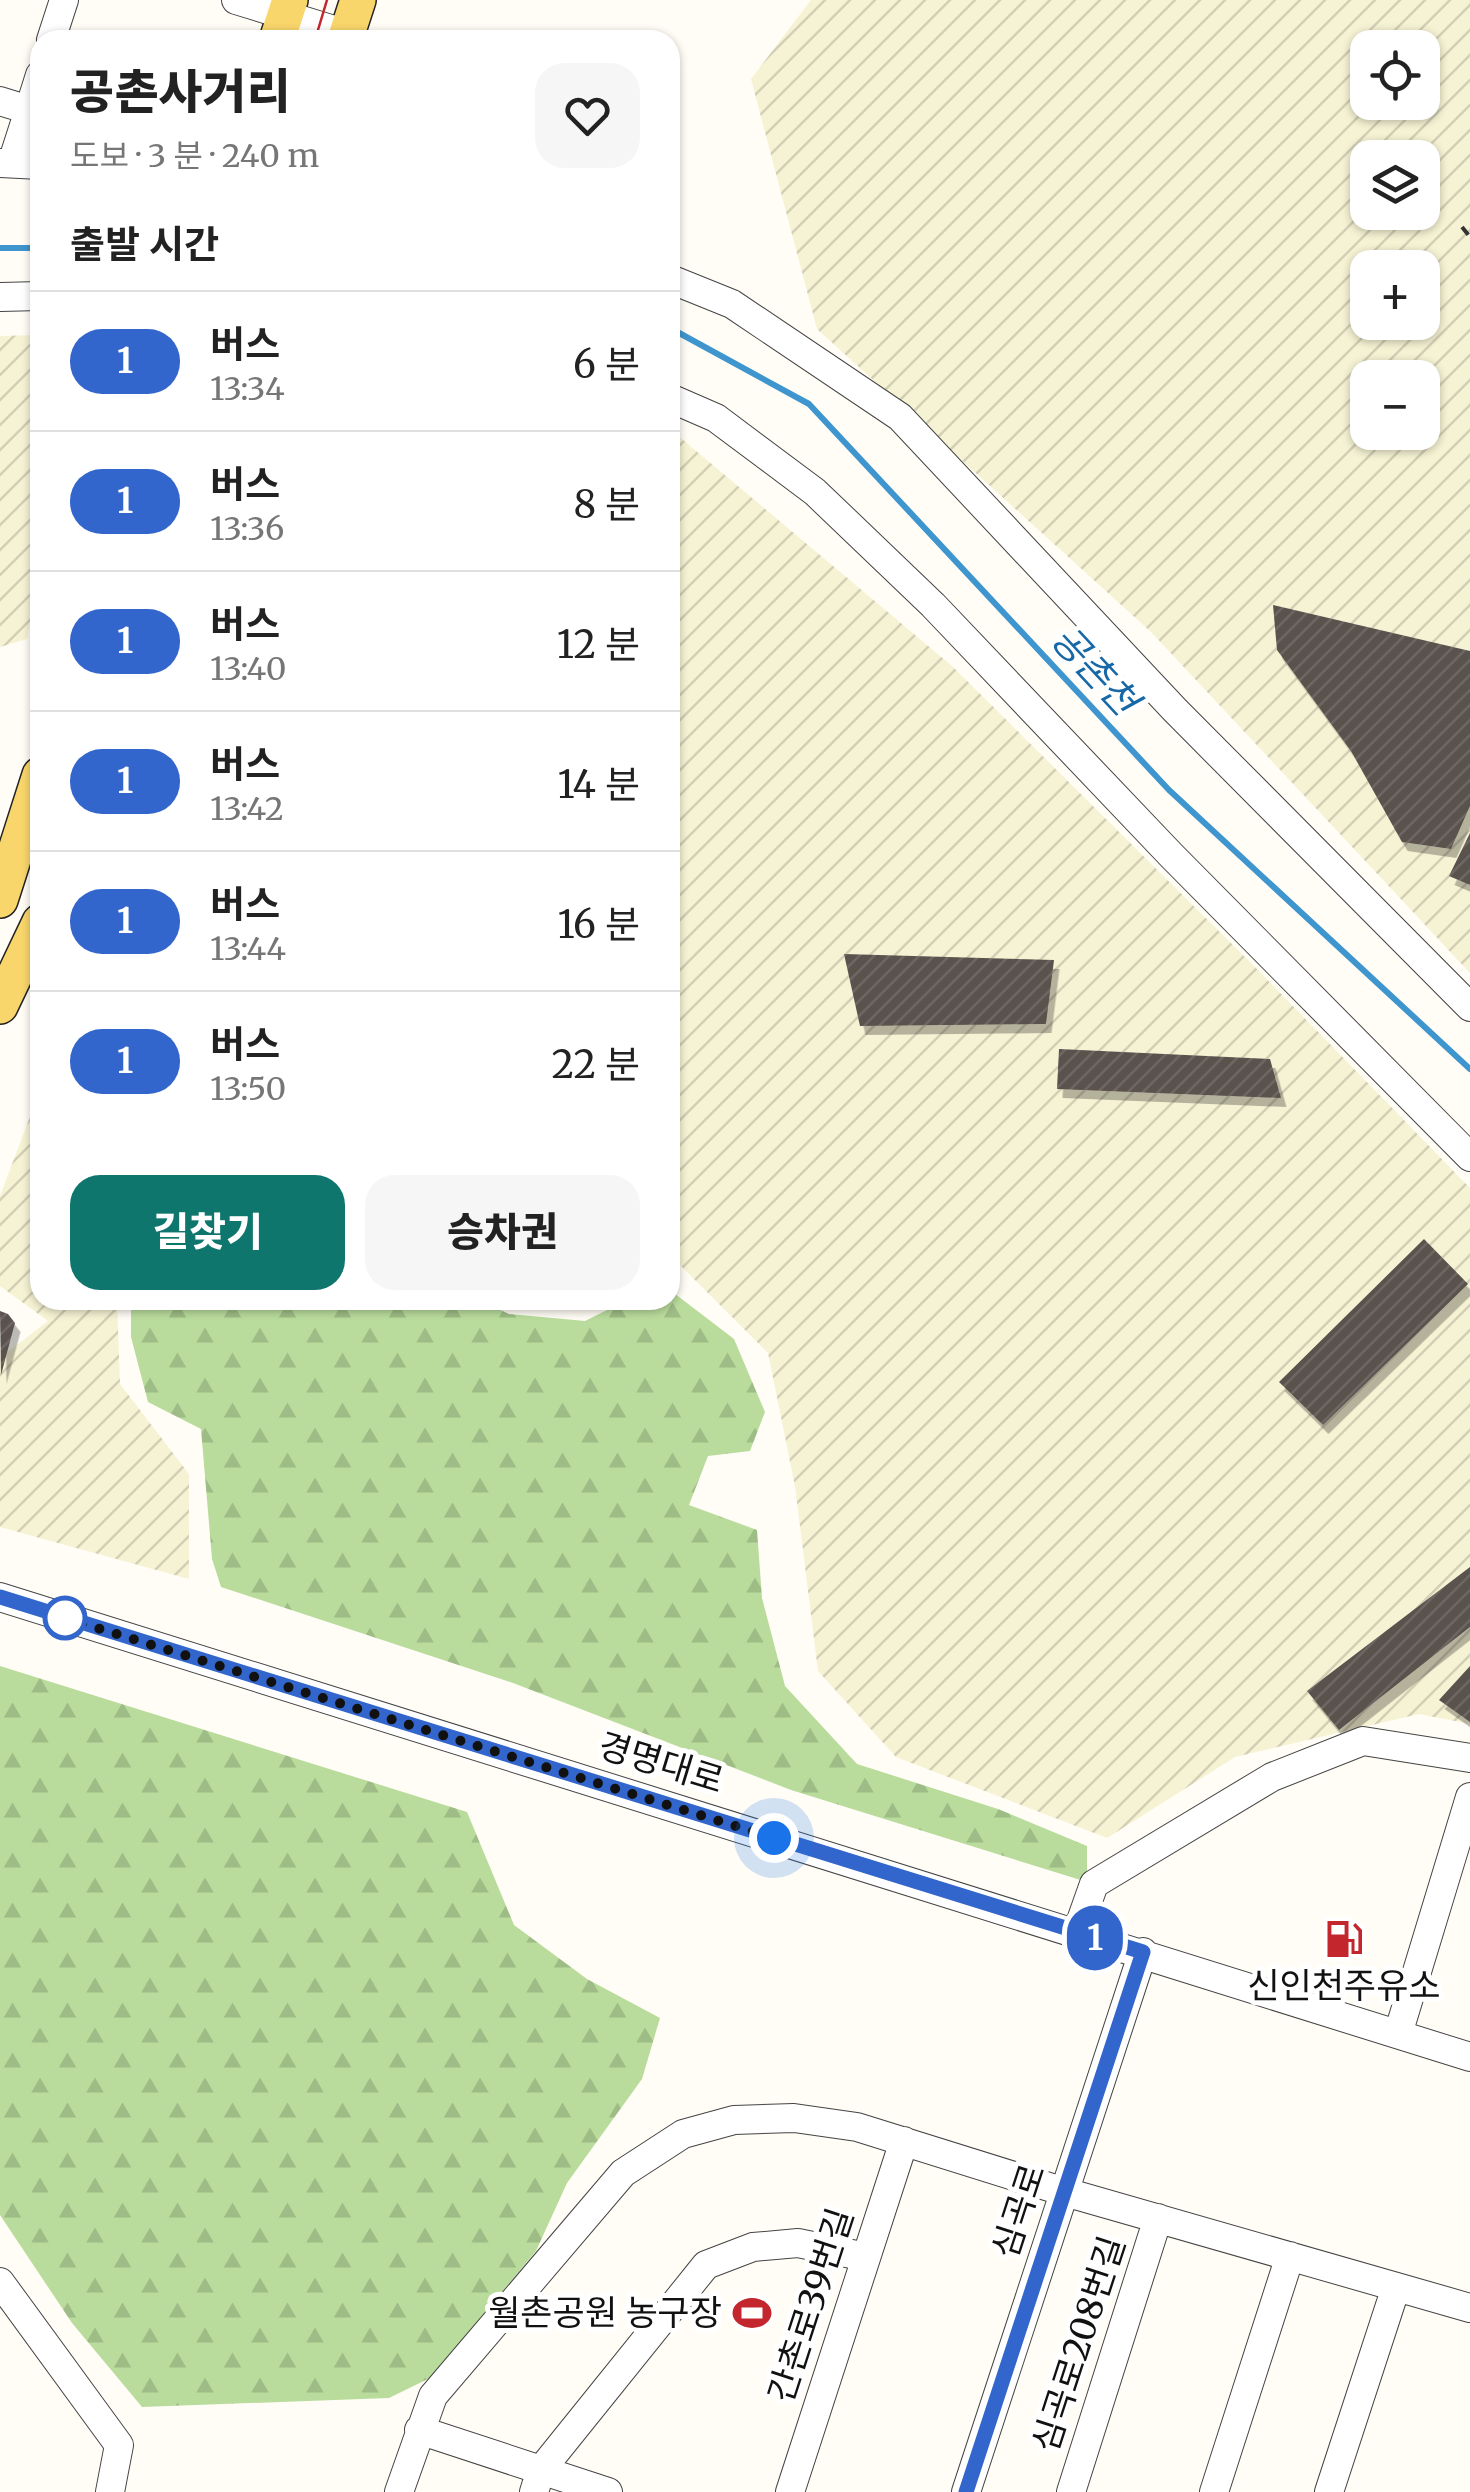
<!DOCTYPE html>
<html lang="ko">
<head>
<meta charset="utf-8">
<style>
	body { margin:0; font-family:Merriweather,"Noto Sans KR",serif; background:#f6f6f6; color:#222; height:100vh; display:flex; flex-direction:column; font-size:38px; white-space:nowrap }
	* { box-sizing:border-box; margin:0 }
	p { font-size:32px; color:#767676 }
	.icon { flex:none; width:55px; height:55px; fill:none; stroke:currentColor; stroke-width:2; stroke-linecap:round; stroke-linejoin:round }
	.map { position:relative; flex:1; overflow:hidden }
	.sheet { position:absolute; left:30px; top:30px; width:650px; height:1280px; display:flex; flex-direction:column; background:#fff; border-radius:30px; box-shadow:0 2px 8px #0004 }
	.sheet>* { flex:none }
	.badge { padding:0 20px; border-radius:32px; font-size:35px; line-height:65px }
	.buttons { position:absolute; left:1350px; top:30px; display:grid; gap:20px }
	.buttons a { display:grid; place-items:center; width:90px; height:90px; border-radius:20px; background:#fff; box-shadow:0 2px 8px #0004; font-size:50px }
	.you { position:absolute; width:50px; height:50px; margin:-25px; border:8px solid #fff; border-radius:50%; background:#1a73e8; box-shadow:0 0 0 15px #1a73e833 }
	.map>.badge { position:absolute; translate:-50% -50%; box-shadow:0 0 0 5px #fff }
	h2 { padding:0 40px; font-size:38px; line-height:90px }
	.round { display:grid; place-items:center; flex:none; width:105px; height:105px; border-radius:30px; background:#f6f6f6 }
	.head { display:flex; align-items:center; justify-content:space-between; height:170px; padding:0 40px }
	h1 { font-size:48px; font-weight:800; line-height:75px }
	.primary-button { display:flex; gap:20px; margin-top:auto; padding:20px 40px }
	.primary-button a { flex:1; height:115px; border-radius:30px; background:#0f766e; color:#fff; font-size:40px; font-weight:800; line-height:115px; text-align:center }
	.primary-button a+a { background:#f6f6f6; color:#222 }
	ul { padding:0; list-style:none }
	li { display:flex; align-items:center; gap:30px; height:140px; padding:0 40px; border-top:2px solid #e0e0e0 }
	li div { flex:1 }
	li b { display:block; font-size:38px }
	li em { font-style:normal }
	li .badge { min-width:110px; font-weight:700; text-align:center }
	.map>svg:first-child { display:block }
</style>
</head>
<body>
<div class="map">
<svg width="1470" height="2492" viewBox="0 0 1470 2492">
	<defs>
		<pattern id="farmland-furrows" width="10" height="10" patternUnits="userSpaceOnUse" patternTransform="scale(2.5)"><rect width="10" height="10" fill="#f6f3d4"/><path d="M-1 1l2-2M0 10L10 0M9 11l2-2" fill="none" stroke="#d2cfb5"/></pattern>
		<pattern id="forest-firs" width="22" height="20" patternUnits="userSpaceOnUse" patternTransform="scale(2.5)"><rect width="22" height="20" fill="#b9dc9c"/><path d="M5 1l3.5 6h-7zM16 11l3.5 6h-7z" fill="#9ebc85"/></pattern>
		<pattern id="building-hatch" width="6" height="6" patternUnits="userSpaceOnUse" patternTransform="scale(2.5)"><rect width="6" height="6" fill="#5a524d"/><path d="M-1 1l2-2M0 6l6-6M5 7l2-2" fill="none" stroke="#6d6662"/></pattern>
		<filter id="shadow"><feDropShadow dx="5.5" dy="9" stdDeviation="0" flood-color="#0004"/></filter>
	</defs>
	<rect width="100%" height="100%" fill="#fffdf5"/>
	<path fill="url(#farmland-furrows)" fill-rule="evenodd" d="M811,0h659v973l-319,-341 -334,-303 -66,-250zM1368,48h54v54h-54zM1368,158h54v54h-54zM1368,268h54v54h-54zM1368,378h54v54h-54z
		M40,335v227l-13,77 -27,8v-311z
		M670,429l282,237 301,299 217,223v536l-51,-10 -184,43 -128,81 -211,-81 -78,-86 -23,-185 -27,-133 -90,-90 -8,2z
		M40,1090v210h77l3,84 69,90v105l-189,-52v-169l48,-37 -48,-35v-90z"/>
	<path fill="url(#forest-firs)" d="M670,1290l64,49 31,73 -15,39 -42,5 -19,49 68,25 5,68 23,88 72,78 141,45 89,37v36l-296,-92 -278,-107 -292,-96 -9,-28 -11,-130 -53,-27 -17,-65v-37h348l30,14 76,7 42,-21h43z
		M0,1666l467,146 47,113 73,54 73,39 -18,61 -75,104 -31,68 -106,127 -41,20 -247,9 -70,-84 -72,-108z"/>
	<g fill="none" stroke-linecap="round" stroke-linejoin="round">
		<path stroke="#3f96cf" stroke-width="6" d="M0,248h40
			M670,328l139,76 360,386 301,279"/>
	</g>
	<path fill="url(#building-hatch)" filter="url(#shadow)" d="M1273,605l197,46v155l-19,43 -49,-7 -51,-91 -74,-101z
		M1470,833v52l-21,-9z
		M844,954l210,6 -8,64 -186,2z
		M1059,1049l211,10 11,39 -224,-9z
		M1424,1239l44,45 -145,141 -44,-43z
		M0,1311l8,3 7,9 -14,52z
		M1470,1567v60l-131,103 -32,-39z
		M1470,1666v56l-31,-22z"/>
	<g fill="none" stroke-linecap="round" stroke-linejoin="round">
		<g stroke="#444" stroke-width="30">
			<path id="minor" d="M236,0l111,34
				M51,40l13,-40
				M0,101l29,9 11,-35
				M0,163l40,2
				M12,163l17,-53
				M670,279l62,25 168,113 275,293 295,297
				M0,297l40,-1
				M670,398l46,20 99,74 118,113 238,250 299,302
				M0,1597l1470,460
				M1077,1932l17,-48 178,-107 91,-36 107,17
				M1398,2034l72,-237
				M0,2282l119,163 -9,47
				M419,2430l189,62
				M399,2492l34,-96 190,-223 60,-39 51,-14 60,-2 63,9 208,65 405,116
				M534,2492l7,-22 165,-205 47,-18 45,-4 68,14
				M790,2492l114,-351
				M966,2492l177,-540
				M1071,2492l87,-274
				M1214,2492l76,-236
				M1329,2492l67,-205"/>
		</g>
		<g stroke="#222" stroke-width="38">
			<path id="major" d="M277,40l13,-40
				M345,40l13,-40
				M0,900l40,-125
				M0,1006l40,-84"/>
		</g>
		<path stroke="#333" stroke-width="4" stroke-dasharray="10 5" stroke-linecap="butt" d="M1462,227l8,10"/>
		<use href="#minor" stroke="#fff" stroke-width="28"/>
		<use href="#major" stroke="#f9d66b" stroke-width="35"/>
		<path stroke="#c4262e" stroke-width="2.5" d="M315,40l12,-40"/>
	</g>
	<g fill="none" stroke-linecap="round" stroke-linejoin="round">
		<g stroke="#fff" stroke-width="22">
			<path id="line" d="M0,1597l1143,355 -177,540"/>
		</g>
		<use href="#line" stroke="#36c" stroke-width="15"/>
		<path stroke="#111" stroke-width="10" stroke-dasharray="0 18" d="M65,1618l709,220"/>
	</g>
	<defs>
		<g id="fuel-bare" transform="scale(3)"><path d="M-5.5-6h7V0h2V4h1.3V-2.5L3-4.5l.8-.8L6-3V5H2.5V1h-1V6h-7ZM-4.2-4.7v3.2H.2V-4.7Z" fill="#c4262e" stroke="#fff" stroke-width="2.5" paint-order="stroke"/></g>
		<g id="stadium-bare" transform="scale(3)"><path d="M0-5a6.5 5 0 1 0 0 10a6.5 5 0 1 0 0-10ZM-3.5-1.8h7v3.6h-7Z" fill="#c4262e" stroke="#fff" stroke-width="2.5" paint-order="stroke"/></g>
	</defs>
	<g fill-rule="evenodd">
		<use href="#fuel-bare" x="1344" y="1939"/>
		<use href="#stadium-bare" x="752" y="2313"/>
	</g>
	<circle fill="#fff" stroke="#36c" stroke-width="5" cx="65" cy="1618" r="20"/>
	<g text-anchor="middle" dominant-baseline="central" stroke-width="10" stroke-linejoin="round" paint-order="stroke">
		<g font-size="35" fill="#111" stroke="#fff">
			<text transform="translate(661 1763) rotate(17)">경명대로</text>
			<text transform="translate(1019 2211) rotate(-72)">심곡로</text>
			<text transform="translate(811 2305) rotate(-72)">간촌로39번길</text>
			<text transform="translate(1079 2344) rotate(-72)">심곡로208번길</text>
		</g>
		<g font-size="35" fill="#111" stroke="#fff">
			<text x="1344" y="1986">신인천주유소</text>
			<text x="722" y="2313" text-anchor="end">월촌공원 농구장</text>
		</g>
		<g font-size="38" font-style="italic" fill="#1768a6" stroke="#fff">
			<text transform="translate(1095 670) rotate(47)">공촌천</text>
		</g>
	</g>
</svg>
<div class="buttons">
<a><svg class="icon" aria-label="locate" viewBox="0 0 24 24"><circle cx="12" cy="12" r="6"/><path d="M12 2v4M12 18v4M2 12h4M18 12h4"/></svg></a>
<a><svg class="icon" aria-label="layers" viewBox="0 0 24 24"><path d="M12 4l9 5-9 5-9-5zM3 14l9 5 9-5"/></svg></a>
<a>+</a>
<a>−</a>
</div>
<div class="you" style="left:774px;top:1838px"></div>
<b class="badge" style="left:1095px;top:1938px;background:#36c;color:#fff">1</b>
<section class="sheet">
<div class="head"><div><h1>공촌사거리</h1><p>도보 · 3 분 · 240 m</p></div><a class="round"><svg class="icon" aria-label="heart" viewBox="0 0 24 24"><path d="M12 20l-8-8c-3-5 5-10 8-4 3-6 11-1 8 4z"/></svg></a></div>
<h2>출발 시간</h2>
<ul>
<li><span class="badge" style="background:#36c;color:#fff">1</span><div><b>버스</b><p>13:34</p></div><em>6 분</em></li>
<li><span class="badge" style="background:#36c;color:#fff">1</span><div><b>버스</b><p>13:36</p></div><em>8 분</em></li>
<li><span class="badge" style="background:#36c;color:#fff">1</span><div><b>버스</b><p>13:40</p></div><em>12 분</em></li>
<li><span class="badge" style="background:#36c;color:#fff">1</span><div><b>버스</b><p>13:42</p></div><em>14 분</em></li>
<li><span class="badge" style="background:#36c;color:#fff">1</span><div><b>버스</b><p>13:44</p></div><em>16 분</em></li>
<li><span class="badge" style="background:#36c;color:#fff">1</span><div><b>버스</b><p>13:50</p></div><em>22 분</em></li>
</ul>
<div class="primary-button"><a>길찾기</a><a>승차권</a></div>
</section>
</div>
</body>
</html>
